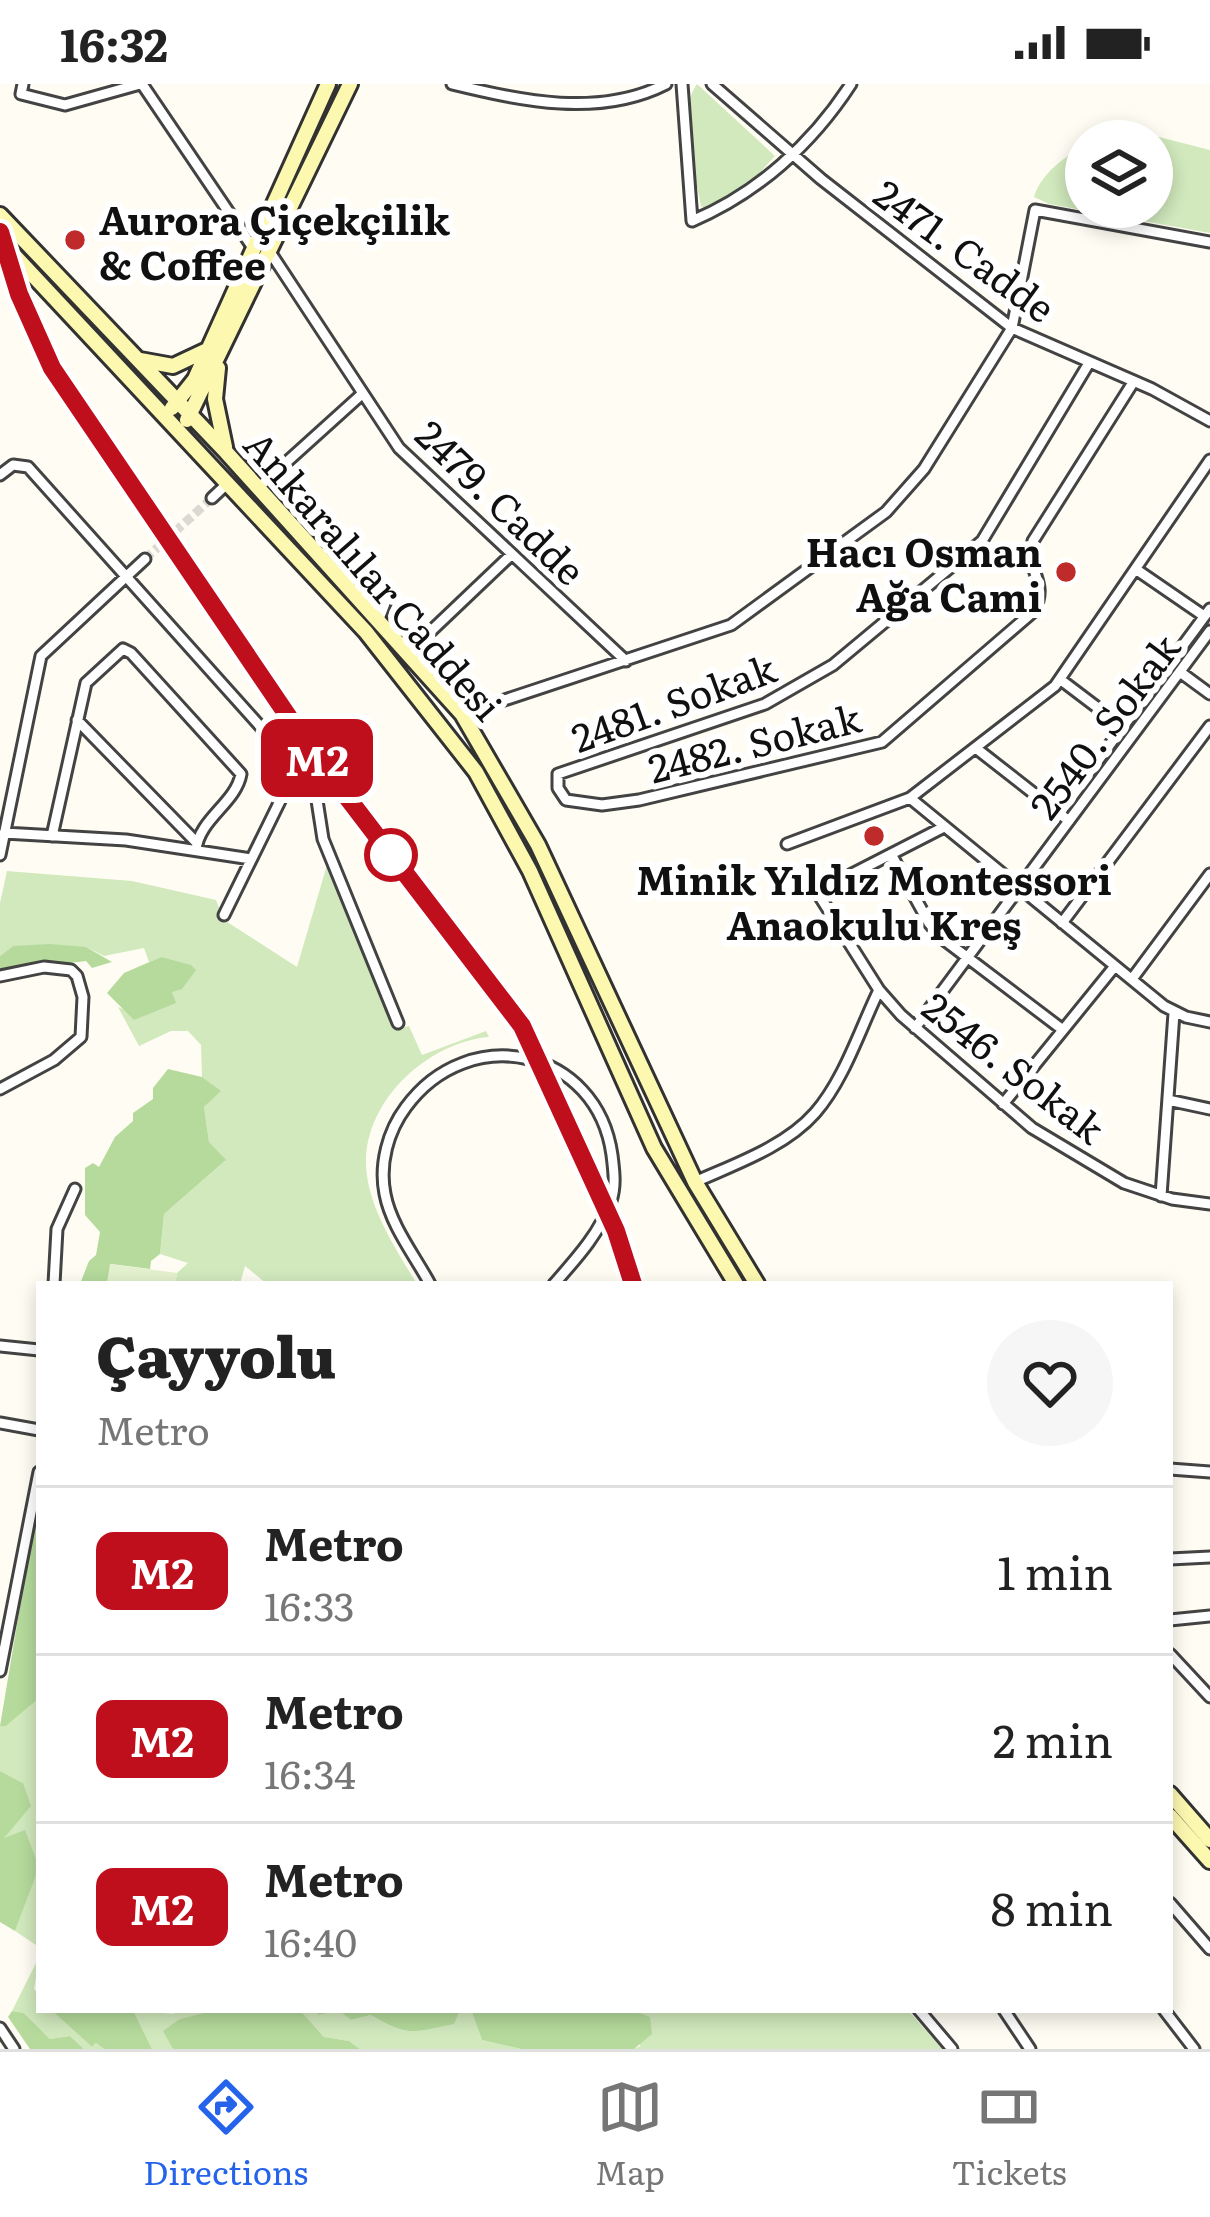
<!DOCTYPE html>
<html lang="en">
<head>
<meta charset="utf-8">
<style>
	body { margin:0; font-family:Literata,serif; background:#f6f6f6; color:#222; height:100vh; display:flex; flex-direction:column; font-size:45px; white-space:nowrap }
	* { box-sizing:border-box; margin:0 }
	p { font-size:39px; color:#767676 }
	.icon { flex:none; width:66px; height:66px; fill:none; stroke:currentColor; stroke-width:2; stroke-linecap:round; stroke-linejoin:round }
	.map { position:relative; flex:1; overflow:hidden }
	.details { position:absolute; left:36px; top:1197px; width:1137px; height:732px; display:flex; flex-direction:column; background:#fff; border-radius:0px; box-shadow:0 6px 18px #0003 }
	.details>* { flex:none }
	.badge { padding:0 24px; border-radius:18px; font-size:42px; line-height:78px }
	.buttons { position:absolute; left:1065px; top:36px; display:grid; gap:24px }
	.buttons a { display:grid; place-items:center; width:108px; height:108px; border-radius:50%; background:#fff; box-shadow:0 6px 18px #0003; font-size:60px }
	.map>.badge { position:absolute; translate:-50% -50%; box-shadow:0 0 0 6px #fff }
	.round { display:grid; place-items:center; flex:none; width:126px; height:126px; border-radius:63px; background:#f6f6f6 }
	.head { display:flex; align-items:center; justify-content:space-between; height:204px; padding:0 60px }
	h1 { font-size:57px; font-weight:800; line-height:90px }
	ul { padding:0; list-style:none }
	li { display:flex; align-items:center; gap:36px; height:168px; padding:0 60px; border-top:3px solid #e0e0e0 }
	li div { flex:1 }
	li b { display:block; font-size:45px }
	li em { font-style:normal }
	li .badge { min-width:132px; font-weight:700; text-align:center }
	.status { display:flex; justify-content:space-between; align-items:center; height:84px; padding:0 60px; background:#fff; direction:ltr }
	.status svg { height:33px; fill:currentColor }
	.menu { display:flex; justify-content:space-around; align-items:center; height:168px; border-top:3px solid #e0e0e0; background:#fff; font-size:33px; color:#767676 }
	.menu a { display:grid; justify-items:center; gap:6px }
	.menu .on { color:#2563eb }
	.map>svg:first-child { display:block }
</style>
</head>
<body>
<div class="status"><b>16:32</b><svg viewBox="0 0 49 12"><path d="M0 12V9h3v3zM5 12V6h3v6zM10 12V3h3v9zM15 12V0h3v12zM26 1h20v11H26zM47 4h2v5h-2z"/></svg></div>
<div class="map">
<svg width="1210" height="1965" viewBox="0 0 1210 1965">
	<rect width="100%" height="100%" fill="#fffdf3"/>
	<path fill="#d1e9bd" d="M697,0l78,72 -29,32 -41,21 -4,-3c-6,-36 -26,-90 -4,-122z
		M1122,52l37,1 51,13v83l-161,-29 -15,-7c8,-25 30,-39 52,-53v63h66v-66h-55z
		M327,781l69,164 13,-3 13,29 64,-24 3,6c-60,5 -123,62 -123,125 0,43 30,87 51,122h-150l-22,-18 -5,18 -8,-4 -1,4h-56l2,-11 11,-10 -28,-9 4,-40 61,-53 -16,-19 -5,-35 16,-16 -18,-14 -1,-32 -13,-14h-17l-32,15 -21,-39 10,4 47,-9 -14,-45 -12,5 -5,-14 -40,8 -18,-9 -73,-1 -13,10v-53l7,-32 125,10 84,19 8,20 73,47z
		M39,1568v295l-24,-16 23,-64 -36,-27 21,-57 -23,-12v-45h6l30,-25z
		M39,1873l-5,32 5,6v15h12l41,37 4,-4 8,6h-20l-14,-13 -20,3 -26,-26 -12,-2z
		M133,1926l41,4 1,-4h42l-53,21 9,18h-21z
		M300,1926h13l6,5 19,-5 13,10 20,-5c36,23 41,17 82,9l7,-14h11l11,30 39,9h-161l-11,-8 -25,-4z
		M631,1926h277l34,39h-308l6,-3z"/>
	<path fill="#b5da9c" d="M50,860l36,3 26,15 -20,6 -6,-7 -86,11v-16l13,-10z
		M161,873l30,8 5,5 -14,19 -10,3 4,11 -42,17 -27,-27 17,-20z
		M168,985l34,8 19,14 -17,16 5,35 17,18 -62,54 -4,40 -9,7 -1,8 -39,-5 -4,20h-27l9,-23 7,-6 4,-23 -15,-17v-47l8,-5 6,4 16,-30 18,-16v-8l20,-14v-11z
		M39,1409l-3,208 -30,25h-6z
		M0,1687l23,12 8,23 -27,32 21,-8 14,37 -24,64 -15,-9z
		M51,1926h82l19,39h-48l-8,-6 -4,4z
		M217,1926h83l24,27 25,4 11,8h-187l-10,-18 17,-12z
		M313,1926h147l-6,14c-41,8 -46,14 -83,-9l-20,5 -13,-10 -19,5z
		M471,1926h160l19,7 2,17 -18,15h-113l-39,-9z
		M12,1927l12,2 26,26 20,-3 14,13h-54l-22,-32z"/>
	<path fill="#e3f1ce" d="M110,1180l67,9 -2,11h-68z"/>
	<g fill="none" stroke-linecap="round" stroke-linejoin="round">
		<path stroke="#dbd9d1" stroke-width="9" stroke-dasharray="9 4.5" stroke-linecap="butt" d="M145,475l67,-61"/>
		<g stroke="#434343" stroke-width="15">
			<path id="minor" d="M23,0l-2,10 44,11 75,-21
				M142,0l111,164
				M452,0c70,17 147,34 214,0
				M682,0l10,137c66,-28 120,-77 159,-137
				M712,0l109,95 191,149 140,61 58,32
				M270,168l129,196 227,213
				M1089,279l-107,178 -149,124 -68,39 -207,70v14l8,12 36,5 37,-5 243,-58 152,-131c16,-31 -11,-42 -1,-70l101,-160
				M0,391l13,-10 15,2 274,306 14,21 7,45 75,184
				M259,403l103,-93
				M212,414l17,-16
				M343,457l46,52 -10,26
				M1137,486l67,46
				M409,568l103,-98
				M1180,588l30,22
				M1061,596l62,47
				M462,630l269,-89 155,-113 38,-43 88,-141 23,-118 175,32
				M77,636l119,122
				M977,665l92,72
				M1088,690l122,-165
				M910,714l254,208 22,11 24,5
				M942,744l-125,64 62,98 22,25 131,113 92,55 48,16 38,5
				M4,749l122,7 125,19
				M52,752l34,-153 37,-34 8,4 110,121c-5,29 -42,45 -45,76
				M787,760l123,-46 145,-112 155,-226
				M891,770l38,69 14,16 120,91
				M0,771l41,-199 104,-97
				M224,831l56,-114
				M1062,839l148,-197
				M0,892l44,-9 27,3 6,6 6,21 -2,40 -27,23 -54,29
				M1132,895l78,-105
				M915,944l295,-397
				M1168,1016l42,9
				M1003,1020l112,-138
				M695,1098c40,-18 90,-35 120,-69 29,-33 45,-84 64,-123
				M1161,1112l13,-183
				M54,1200l3,-55 18,-40
				M430,1200c-15,-28 -39,-58 -45,-90 -6,-30 3,-63 21,-87 63,-86 191,-59 206,48 2,16 4,31 -1,46 -11,32 -35,58 -57,83
				M0,1262l39,4
				M0,1339l39,7
				M1170,1385l40,3
				M1170,1475l40,-2
				M1170,1536l40,-4
				M1170,1570l40,43
				M0,1587l39,-199
				M1170,1819l40,46
				M919,1926l33,39
				M1004,1926l26,39
				M1164,1926l30,39
				M0,1944l14,21"/>
		</g>
		<g stroke="#323232" stroke-width="20">
			<path id="secondary" d="M0,131l226,237 236,262 76,131 157,337 62,102
				M0,156l366,392 110,140 54,99 124,277 82,136
				M140,276l33,6 34,-16
				M218,284l-3,31 10,48
				M172,324l23,-29 133,-295
				M187,336l163,-336
				M1170,1710l40,46
				M1170,1732l40,45"/>
		</g>
		<use href="#minor" stroke="#fff" stroke-width="9"/>
		<use href="#secondary" stroke="#fdf8b0" stroke-width="14"/>
	</g>
	<g fill="none" stroke-linecap="round" stroke-linejoin="round">
		<g stroke="#fff" stroke-width="27">
			<path id="line" d="M0,148l19,62 33,74 259,382 211,276 94,205 17,53"/>
		</g>
		<use href="#line" stroke="#bf0e1c" stroke-width="18"/>
	</g>
	<g fill="#be2b2a" stroke="#fff" stroke-width="4.5">
		<circle cx="75" cy="156" r="12"/>
		<circle cx="1066" cy="488" r="12"/>
		<circle cx="874" cy="752" r="12"/>
	</g>
	<circle fill="#fff" stroke="#bf0e1c" stroke-width="6" cx="391" cy="771" r="24"/>
	<g text-anchor="middle" dominant-baseline="central" stroke-width="12" stroke-linejoin="round" paint-order="stroke">
		<g font-size="39" font-weight="bold" fill="#101010" stroke="#fff" text-anchor="start">
			<text x="99" y="134">Aurora Çiçekçilik<tspan x="99" dy="45">&amp; Coffee</tspan></text>
			<text x="1042" y="466" text-anchor="end">Hacı Osman<tspan x="1042" dy="45">Ağa Cami</tspan></text>
			<text x="874" y="794" text-anchor="middle">Minik Yıldız Montessori<tspan x="874" dy="45">Anaokulu Kreş</tspan></text>
		</g>
		<g font-size="39" fill="#101010" stroke="#fff">
			<text transform="translate(966 165) rotate(36)">2471. Cadde</text>
			<text transform="translate(502 417) rotate(44)">2479. Cadde</text>
			<text transform="translate(375 490) rotate(49)">Ankaralılar Caddesi</text>
			<text transform="translate(673 617) rotate(-20)">2481. Sokak</text>
			<text transform="translate(1103 641) rotate(-53)">2540. Sokak</text>
			<text transform="translate(754 657) rotate(-14)">2482. Sokak</text>
			<text transform="translate(1015 982) rotate(38)">2546. Sokak</text>
		</g>
	</g>
</svg>
<div class="buttons">
<a><svg class="icon" aria-label="layers" viewBox="0 0 24 24"><path d="M12 4l9 5-9 5-9-5zM3 14l9 5 9-5"/></svg></a>
</div>
<b class="badge" style="left:317px;top:674px;background:#bf0e1c;color:#fff">M2</b>
<section class="details">
<div class="head"><div><h1>Çayyolu</h1><p>Metro</p></div><a class="round"><svg class="icon" aria-label="heart" viewBox="0 0 24 24"><path d="M12 20l-8-8c-3-5 5-10 8-4 3-6 11-1 8 4z"/></svg></a></div>
<ul>
<li><span class="badge" style="background:#bf0e1c;color:#fff">M2</span><div><b>Metro</b><p>16:33</p></div><em>1 min</em></li>
<li><span class="badge" style="background:#bf0e1c;color:#fff">M2</span><div><b>Metro</b><p>16:34</p></div><em>2 min</em></li>
<li><span class="badge" style="background:#bf0e1c;color:#fff">M2</span><div><b>Metro</b><p>16:40</p></div><em>8 min</em></li>
</ul>
</section>
</div>
<nav class="menu">
<a class="on"><svg class="icon" aria-label="directions" viewBox="0 0 24 24"><path d="M12 3l9 9-9 9-9-9zM9 14v-3h6M13 9l2 2-2 2"/></svg>Directions</a>
<a><svg class="icon" aria-label="map" viewBox="0 0 24 24"><path d="M3 6l6-2 6 2 6-2v14l-6 2-6-2-6 2zM9 4v14M15 6v14"/></svg>Map</a>
<a><svg class="icon" aria-label="tickets" viewBox="0 0 24 24"><path d="M3 7h18v10H3zM15 7v10"/></svg>Tickets</a>
</nav>
</body>
</html>
